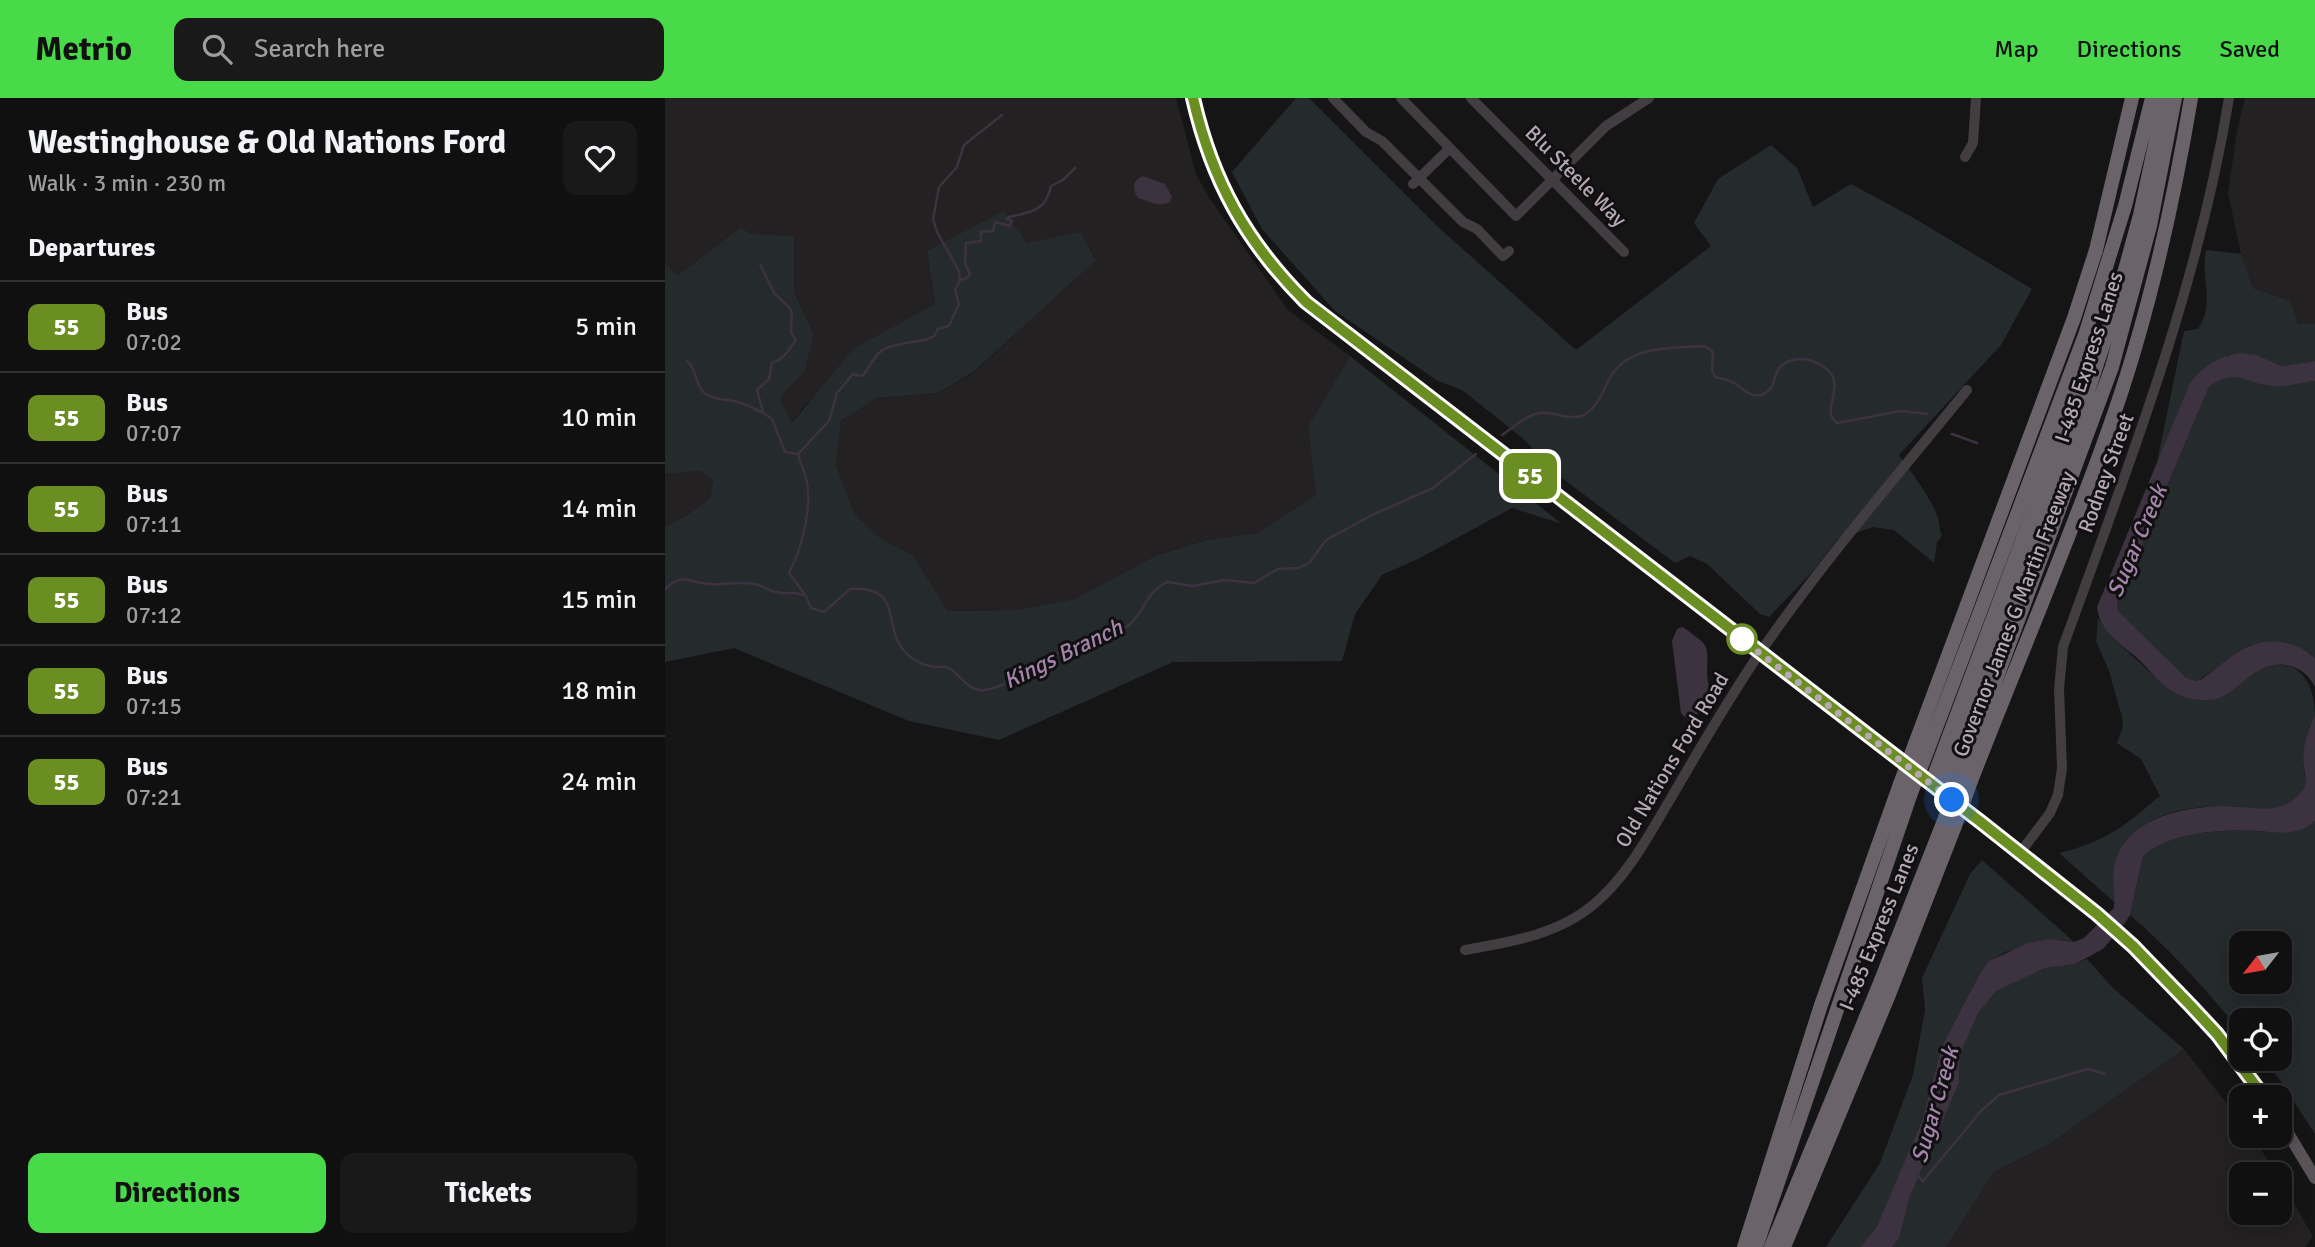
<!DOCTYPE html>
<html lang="en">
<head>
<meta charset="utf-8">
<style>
	body { margin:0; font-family:Signika,sans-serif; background:#191919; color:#f1f3f6; height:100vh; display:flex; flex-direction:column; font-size:26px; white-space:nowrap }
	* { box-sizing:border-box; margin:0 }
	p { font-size:23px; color:#9c9d9f }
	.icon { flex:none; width:38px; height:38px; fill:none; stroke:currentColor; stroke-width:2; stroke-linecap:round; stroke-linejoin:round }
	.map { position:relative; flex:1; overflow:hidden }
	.sheet { display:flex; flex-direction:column; background:#101010; width:665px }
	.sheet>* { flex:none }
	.badge { padding:0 14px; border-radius:10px; font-size:24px; line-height:46px }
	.needle { width:46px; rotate:239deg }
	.tools { position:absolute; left:1564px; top:833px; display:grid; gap:14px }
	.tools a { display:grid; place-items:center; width:63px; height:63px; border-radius:14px; background:#101010; box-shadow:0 4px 18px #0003,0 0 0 2px #303030; font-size:35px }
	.you { position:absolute; width:35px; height:35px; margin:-18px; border:5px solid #fff; border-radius:50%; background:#1a73e8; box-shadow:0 0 0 10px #1a73e833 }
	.map>.badge { position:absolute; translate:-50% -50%; box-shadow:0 0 0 4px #fff }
	h2 { padding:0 28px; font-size:26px; line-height:63px }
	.round { display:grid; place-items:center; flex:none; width:74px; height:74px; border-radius:14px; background:#191919 }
	.overview { display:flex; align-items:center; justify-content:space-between; height:119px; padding:0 28px }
	h1 { font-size:33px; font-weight:800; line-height:52px }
	.primary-button { display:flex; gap:14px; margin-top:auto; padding:14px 28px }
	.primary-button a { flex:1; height:80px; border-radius:14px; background:#49da4a; color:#111; font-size:28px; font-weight:800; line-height:80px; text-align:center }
	.primary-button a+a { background:#191919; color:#f1f3f6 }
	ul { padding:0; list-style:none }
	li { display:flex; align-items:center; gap:21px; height:91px; padding:0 28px; border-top:2px solid #303030 }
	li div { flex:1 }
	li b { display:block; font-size:26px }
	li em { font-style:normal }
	li .badge { min-width:77px; font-weight:700; text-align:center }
	header { display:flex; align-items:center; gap:42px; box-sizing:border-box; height:98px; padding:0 35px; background:#49da4a; color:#111 }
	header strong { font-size:33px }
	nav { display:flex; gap:38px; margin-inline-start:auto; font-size:24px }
	.search { width:490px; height:63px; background:#191919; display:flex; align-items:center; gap:18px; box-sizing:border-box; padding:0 24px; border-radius:14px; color:#9c9d9f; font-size:26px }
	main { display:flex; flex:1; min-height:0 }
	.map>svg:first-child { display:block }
</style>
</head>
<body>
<header>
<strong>Metrio</strong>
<div class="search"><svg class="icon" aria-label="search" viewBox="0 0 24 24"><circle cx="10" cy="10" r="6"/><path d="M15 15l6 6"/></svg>Search here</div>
<nav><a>Map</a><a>Directions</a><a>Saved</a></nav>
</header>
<main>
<section class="sheet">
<div class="overview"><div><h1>Westinghouse &amp; Old Nations Ford</h1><p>Walk · 3 min · 230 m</p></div><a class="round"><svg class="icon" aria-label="heart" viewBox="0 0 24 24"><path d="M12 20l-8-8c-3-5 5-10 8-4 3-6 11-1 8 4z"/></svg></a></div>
<h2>Departures</h2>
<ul>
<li><span class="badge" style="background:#6b8e23;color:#fff">55</span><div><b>Bus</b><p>07:02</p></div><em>5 min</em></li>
<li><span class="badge" style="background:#6b8e23;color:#fff">55</span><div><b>Bus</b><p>07:07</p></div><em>10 min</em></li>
<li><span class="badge" style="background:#6b8e23;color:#fff">55</span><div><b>Bus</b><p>07:11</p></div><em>14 min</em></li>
<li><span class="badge" style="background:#6b8e23;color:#fff">55</span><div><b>Bus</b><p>07:12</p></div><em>15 min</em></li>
<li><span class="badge" style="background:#6b8e23;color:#fff">55</span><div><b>Bus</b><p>07:15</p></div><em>18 min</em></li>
<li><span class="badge" style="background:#6b8e23;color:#fff">55</span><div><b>Bus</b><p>07:21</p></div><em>24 min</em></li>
</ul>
<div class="primary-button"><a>Directions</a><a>Tickets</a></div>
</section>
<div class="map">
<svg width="1650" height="1149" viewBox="0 0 1650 1149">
	<rect width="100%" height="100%" fill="#161516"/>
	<path fill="#232122" d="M0,0h511l20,76 12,22 80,114 62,46 -42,70 8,69 -59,38 -51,7 -51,16 -79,43 -61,11 -67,1 -35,-56 -33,-17 -26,-25 -18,-48 5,-44 36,-23 61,-5 37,-21 121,-113 -15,-26 -54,11 -100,7 8,53 -40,24 -90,77 -13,18 -12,-25 24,-28 10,-36 -20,-42v-55l-43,-3 -10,-7 -63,48 -13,-12z
		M1580,0h70v226h-17l-7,-23 -38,-13 -12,-34 -13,-61 9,-62z
		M35,373l13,9 -3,18 -26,19 -19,9v-52z
		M1519,951l58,74v13h9l27,38h-36v39h38v-35l33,59 -8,10h-359l48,-75 55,-28z"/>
	<path fill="#252a2d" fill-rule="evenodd" d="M631,0h13l128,128 139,124 135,-104 -17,-23 24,-44 53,-34 26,23 16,39 38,-23 61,33 120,72 -31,56 -102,110c10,14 36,48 39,64 2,7 1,11 4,17l-5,6 -3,21 -40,-33 -21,-3 -35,12 -25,32 -44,46 -9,-3 -53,-50 -17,-8 -15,7 -125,-94 -24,-28 -64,-51 -24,-9 -103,-70 -73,-82 -30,-57z
		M338,113l24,32 54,-11 15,28 -121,111 -37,22 -61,5 -36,23 -5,44 18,48 26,25 33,17 35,56 67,-1 60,-11 80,-43 51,-16 51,-7 59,-38 -8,-69 42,-70 212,168 -50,-16 -92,50 -38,17 -27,39 -13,47 -169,1 -174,78 -90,-19 -175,-73 -69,14v-136l19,-9 26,-19 3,-18 -13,-9 -35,3v-211l13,12 63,-48 10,7 43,2v56l20,42 -9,36 -25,28 12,25 61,-74 82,-45 -8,-53z
		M1541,152l35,4 12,34 38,13 7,23h17v37l-33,5 -25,-11h-30l-70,107 27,-131 14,-2c18,-28 2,-49 8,-79z
		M1563,278l14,1 26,9 47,-5v277l-5,-5 -59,-8 -54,36 -11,-3 -16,-13 -13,-15 -32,-29 -7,-9 -1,-8 92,-217 10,-8z
		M1433,520l17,22 37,34 77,18c11,-7 21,-19 34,-24 34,-13 52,14 52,47 -2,7 -7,13 -8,20 -2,11 -4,26 -3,37 1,3 3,7 3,10 0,7 -8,13 -12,17 -21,19 -48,7 -72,7 -66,1 -113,22 -109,96l-55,-49c48,-12 64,-26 101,-57l-19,-37 -24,-16 6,-16 -1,-10 -13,-46 -13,-30z
		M1650,723v313l-35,-54 -17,-21h17v-39h-38v13c-35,-42 -71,-83 -112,-118l13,-59c26,-22 65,-25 98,-26 26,0 52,9 74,-9zM1577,845h38v39h-38z
		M1317,762l92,82 -23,-3 -46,13 -16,10 -10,13 -37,71 -20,75 -14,35 -32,72 -16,19h-34l54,-84 33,-88 12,-65 -3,-32 48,-104z
		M1422,861l26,29 71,61 -135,95 -55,28 -48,75h-54l7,-8 10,-40 50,-116 1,-29 19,-42 17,-22 49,-22 30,-4z"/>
	<path fill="#3d323f" d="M478,78l22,8 7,13 -2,5c-12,6 -20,-1 -32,-4 -6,-9 -6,-18 5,-22z
		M1575,255l17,2 25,11 33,-5v20c-14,1 -30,7 -44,5 -28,-3 -35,-19 -62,1l-92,217 1,7 68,67 11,3 5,-2c14,-10 35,-29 51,-34 20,-8 47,-2 62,13v29c-11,-23 -37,-29 -59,-15 -13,8 -24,22 -40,27 -9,2 -23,1 -32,-2 -21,-7 -33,-27 -49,-41 -17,-13 -36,-27 -38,-49l93,-224c14,-17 29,-27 50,-30z
		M1018,529c26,20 25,14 24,46 0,8 3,15 3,23l-19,27 -10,-10 -9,-72 5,-12z
		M1650,617v106c-21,19 -48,9 -73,9 -34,1 -73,4 -99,26l-13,59 -5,8 -22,26 -28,15 -30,4 -49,23 -17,21 -19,42 -1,29 -50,116 -10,40 -7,8h-32l16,-19 46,-107 20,-75 37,-71 10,-14 39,-18 23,-4 23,3 10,-4 30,-30c1,-16 -3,-32 2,-48 14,-43 68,-53 107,-54 30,0 58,12 79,-15 8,-9 2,-15 2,-25 -2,-19 3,-34 11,-51z"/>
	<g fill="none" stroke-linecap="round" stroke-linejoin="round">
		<path stroke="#3d323f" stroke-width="2.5" d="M95,166l14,29 15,14 3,6 -1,19 5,8c-8,11 -12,19 -24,23l-3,16 -12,11 6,22
			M295,182l-1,-9 -22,-39 -4,-13 6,-32 18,-20 7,-22 38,-30
			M22,263c11,9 7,25 19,33 10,7 21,5 32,8 5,1 26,11 30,14l4,3 13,33 13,2 31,-33 8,-28 16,-19 9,2c7,-7 10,-16 17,-23 11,-10 34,-10 49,-14l6,-3 4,-7 11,-3 10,-22 -4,-14 5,-10 7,-2 3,-4 -5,-11 1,-20 15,-2v-9l12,-1 2,-9 15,4 2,-5 -5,-2 2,-2c22,-5 37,-6 42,-31l12,-6 12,-12
			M1287,336l25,9
			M837,337c12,-8 23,-19 37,-22 16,-2 34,10 48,0 14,-10 17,-28 27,-41 20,-27 61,-24 91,-26l8,6 -1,18 3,7c7,2 15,3 21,7 11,8 20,18 33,6 7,-7 5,-18 12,-24 5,-5 14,-7 21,-7 7,0 14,3 20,7 29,16 -4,44 15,57l64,-12 26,3
			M133,356c2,8 5,13 7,21 9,27 -3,74 -16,98l17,23 5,12 13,4 26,-23c55,-3 31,36 55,63 7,8 19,13 28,15 5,0 12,-1 16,1 12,7 19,24 35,22 26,-3 44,-23 66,-34 10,-5 21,-5 31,-9 12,-4 22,-12 33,-16 5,-2 11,-2 15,-6 17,-14 15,-31 38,-43l26,4 32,-6 29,3 24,-14 21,-1 10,-5 17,-23 48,-26 59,-26 43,-34
			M0,491c19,-18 24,-5 46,-5 15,1 29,-3 44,0 8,2 14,7 21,8 9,3 17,-1 27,3
			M1251,1076l7,7 58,-70 18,-16 89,-26 17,5"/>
		<path stroke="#423d41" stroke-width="10" d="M668,0l33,34 16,9 81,81 14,7 26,27 6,-5
			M736,0l115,118 90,-90 43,-28
			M806,0l153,154
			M1300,59l8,-14 3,-45
			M748,86l37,-36
			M1355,755l30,-40 8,-18 4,-27 -3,-79 4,-42c65,-180 135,-359 166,-549
			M800,852c45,-8 92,-15 128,-45 35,-29 55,-69 78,-107 26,-45 52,-89 80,-132 65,-97 143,-186 216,-276"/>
		<path stroke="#595358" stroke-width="12" d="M528,0c19,83 53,144 113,204l606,468
			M1290,704c51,39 103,78 151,120 60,51 113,111 159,175
			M1615,1022l35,58"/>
		<path stroke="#6b636a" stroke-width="14" d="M1250,646l159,-426 22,-68 36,-152
			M1263,651l157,-414 40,-129 27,-108
			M1296,676l151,-407 38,-141 25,-128
			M1306,683c45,-116 95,-232 137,-350 39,-108 64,-220 83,-333
			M1266,686l115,-307 26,-76 7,-31
			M1275,693l134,-357 37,-113 29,-106 25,-117
			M1079,1149l77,-242 79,-221
			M1091,1149l155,-454
			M1106,1149l109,-264 65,-165
			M1119,1149l104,-250 67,-171"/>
		<path stroke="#6b636a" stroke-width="14" d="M1235,686l15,-40
			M1246,695l17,-44
			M1280,720l16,-44
			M1290,728l16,-45"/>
	</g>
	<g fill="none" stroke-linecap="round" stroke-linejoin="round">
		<g stroke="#fff" stroke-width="16">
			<path id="line" d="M528,0c19,83 53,144 113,204l676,521 115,91 36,32 58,60 26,28 47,63"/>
		</g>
		<use href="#line" stroke="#6b8e23" stroke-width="10"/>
		<path stroke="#b5a8b4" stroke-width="7" stroke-dasharray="0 12.6" d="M1077,541l-2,-1 212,162"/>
	</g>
	<circle fill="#fff" stroke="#6b8e23" stroke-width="3.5" cx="1077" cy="541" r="14"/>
	<g text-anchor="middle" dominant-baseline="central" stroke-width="6" stroke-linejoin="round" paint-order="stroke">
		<g font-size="21" fill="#b5a8b4" stroke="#111011">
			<text transform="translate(911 78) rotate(45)">Blu Steele Way</text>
			<text transform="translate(1424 259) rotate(-72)">I-485 Express Lanes</text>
			<text transform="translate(1441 375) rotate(-70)">Rodney Street</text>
			<text transform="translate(1349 516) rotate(-69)">Governor James G Martin Freeway</text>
			<text transform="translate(1007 662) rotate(-59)">Old Nations Ford Road</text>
			<text transform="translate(1214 829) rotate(-68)">I-485 Express Lanes</text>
		</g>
		<g font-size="23" font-style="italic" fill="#a484ab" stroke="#111011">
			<text transform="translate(1472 443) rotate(-67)">Sugar Creek</text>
			<text transform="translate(398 556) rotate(-26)">Kings Branch</text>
			<text transform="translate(1270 1007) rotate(-74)">Sugar Creek</text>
		</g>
	</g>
</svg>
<div class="tools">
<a><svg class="needle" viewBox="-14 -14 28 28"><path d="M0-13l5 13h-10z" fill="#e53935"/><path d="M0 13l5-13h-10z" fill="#9c9d9f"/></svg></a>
<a><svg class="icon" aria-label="locate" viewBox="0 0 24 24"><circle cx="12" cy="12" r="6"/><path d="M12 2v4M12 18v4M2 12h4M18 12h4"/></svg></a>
<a>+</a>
<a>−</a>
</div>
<div class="you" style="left:1287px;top:702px"></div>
<b class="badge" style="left:865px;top:378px;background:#6b8e23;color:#fff">55</b>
</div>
</main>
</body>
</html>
